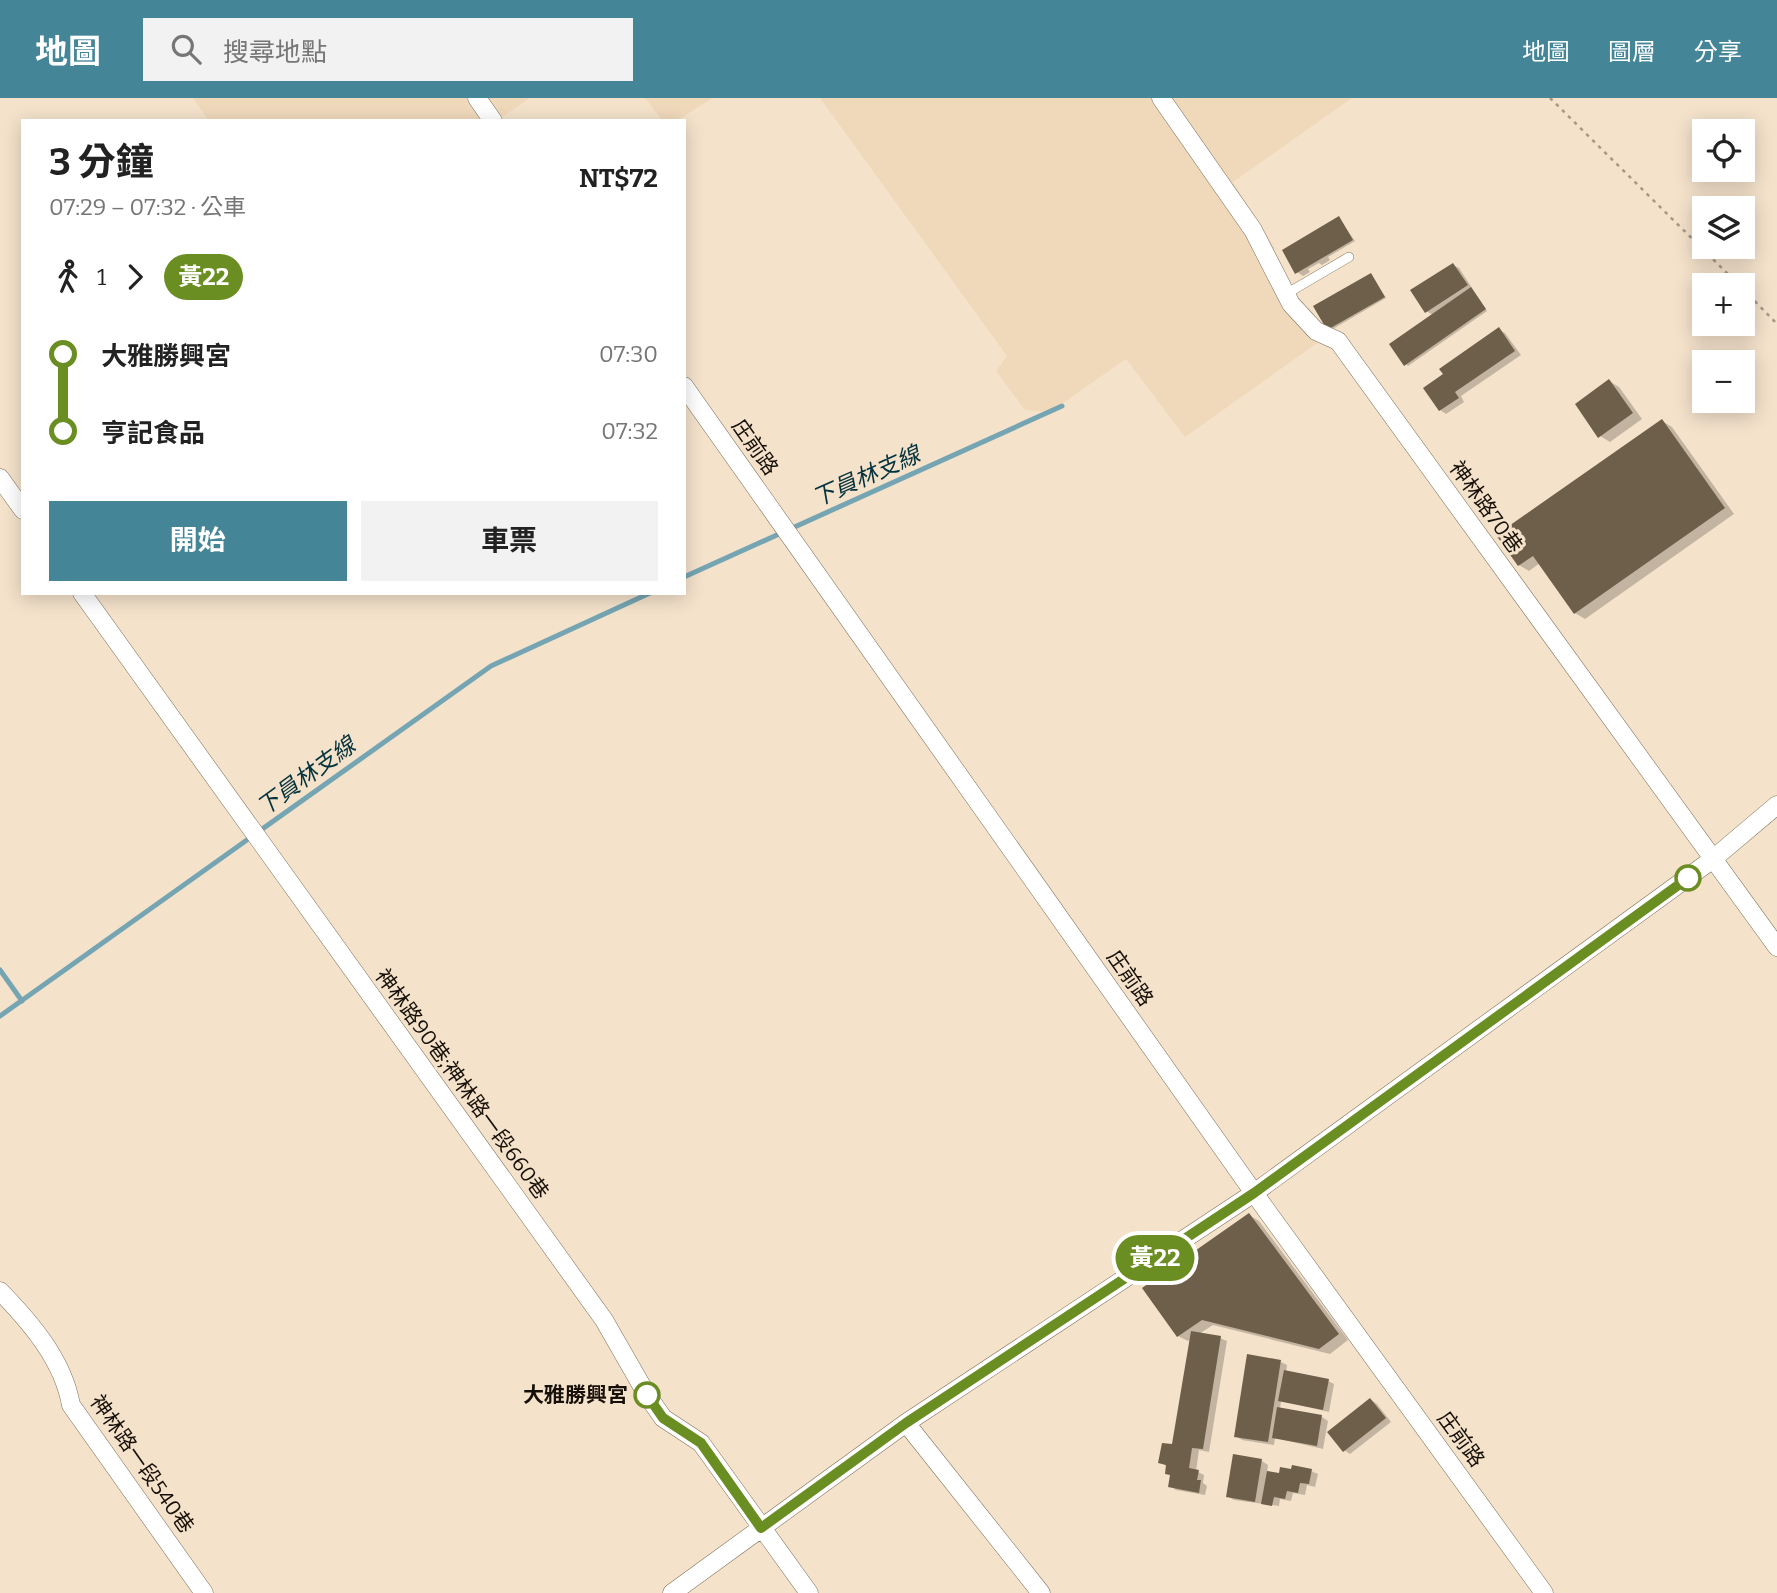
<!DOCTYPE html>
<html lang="zh-TW">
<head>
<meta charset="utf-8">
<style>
	body { margin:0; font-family:Bitter,"Noto Sans TC",serif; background:#f2f2f2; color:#222; height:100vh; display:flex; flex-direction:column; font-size:26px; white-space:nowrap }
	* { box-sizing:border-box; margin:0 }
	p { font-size:23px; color:#767676 }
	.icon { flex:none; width:38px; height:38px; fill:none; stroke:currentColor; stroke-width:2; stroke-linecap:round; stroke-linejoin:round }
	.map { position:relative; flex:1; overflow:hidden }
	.panel { position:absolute; left:21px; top:21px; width:665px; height:476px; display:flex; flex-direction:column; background:#fff; border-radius:0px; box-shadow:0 4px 18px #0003 }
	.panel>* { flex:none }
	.badge { padding:0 14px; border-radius:23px; font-size:24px; line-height:46px }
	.buttons { position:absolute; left:1692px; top:21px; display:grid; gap:14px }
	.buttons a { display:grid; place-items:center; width:63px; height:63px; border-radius:0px; background:#fff; box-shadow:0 4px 18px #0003; font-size:35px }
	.map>.badge { position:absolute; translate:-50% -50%; box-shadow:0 0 0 4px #fff }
	.legs { display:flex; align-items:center; gap:10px; height:77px; padding:0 28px; font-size:23px }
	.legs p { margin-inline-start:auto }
	.head { display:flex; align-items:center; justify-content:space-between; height:119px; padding:0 28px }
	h1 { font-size:38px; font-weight:700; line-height:52px }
	.primary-button { display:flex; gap:14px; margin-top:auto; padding:14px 28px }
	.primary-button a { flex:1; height:80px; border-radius:0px; background:#448698; color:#fff; font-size:28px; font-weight:700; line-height:80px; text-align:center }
	.primary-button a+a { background:#f2f2f2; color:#222 }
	ul { padding:0 28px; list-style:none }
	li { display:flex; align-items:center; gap:24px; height:77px; font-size:26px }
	li i { display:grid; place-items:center; width:10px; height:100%; margin:0 9px; background:currentColor }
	li i::after { content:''; width:18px; height:18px; margin:-9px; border:5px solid; border-radius:50%; background:#fff }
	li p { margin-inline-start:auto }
	li:first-child i { background:linear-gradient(#0000 50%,currentColor 0) }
	li:last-child i { background:linear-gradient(currentColor 50%,#0000 0) }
	header { display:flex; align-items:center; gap:42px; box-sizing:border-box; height:98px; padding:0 35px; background:#448698; color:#fff }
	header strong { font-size:33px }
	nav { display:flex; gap:38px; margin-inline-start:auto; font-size:24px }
	.search { width:490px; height:63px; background:#f2f2f2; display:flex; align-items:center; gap:18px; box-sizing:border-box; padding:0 24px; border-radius:0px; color:#767676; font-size:26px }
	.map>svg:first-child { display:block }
</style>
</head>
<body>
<header>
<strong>地圖</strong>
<div class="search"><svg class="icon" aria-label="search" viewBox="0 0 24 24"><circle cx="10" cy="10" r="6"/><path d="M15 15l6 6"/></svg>搜尋地點</div>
<nav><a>地圖</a><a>圖層</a><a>分享</a></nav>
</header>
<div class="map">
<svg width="1777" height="1495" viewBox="0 0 1777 1495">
	<rect width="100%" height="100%" fill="#f4e2cb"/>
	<path fill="#f0d9bb" d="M193,0h337l-32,22 -8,1h-281z
		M645,0h68l-37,23h-13z
		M820,0h532l-119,84 42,66 -5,39 50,54 -135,96 -59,-78 -76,53 -25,-2 -29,-39 11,-15z"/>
	<path fill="#0003" d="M1339,120l16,23 -27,16 2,3 -8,5 -3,-2 -11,6 2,3 -7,4 -6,-4z
		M1453,167l6,3 28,43 -79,55 -2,-2 27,-49 -7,-4z
		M1371,177l15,23 -55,32 -15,-23z
		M1499,232l6,3 16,22 -60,41 3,6 -18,12 -6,-4 5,-35z
		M1609,283l10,6 23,32 -32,23 -10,-6z
		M1662,323l10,6 62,87 -149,105 -10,-6 -35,-50 -11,8 -10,-6z
		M1249,1117l10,6 89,119 -18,14 -117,-29 -14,9 21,4 7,3 -18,111 -10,-2 -3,21 8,4 -1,8 4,3 -2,9 -29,-5 -6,-4 2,-10 -5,-3 1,-6 -8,-5 14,-16 17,-107 -3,2 -10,-5z
		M1281,1264l6,3 -1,8 42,8 6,3 -5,28 -48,-11 -1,8 42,8 6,4 -5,28 -48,-11 -1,7 -32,-5 -6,-4z
		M1371,1302l6,4 14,18 -41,32 -6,-4z
		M1262,1363l6,4 -1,8 13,2 31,-4 7,3 -3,13 -8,-2 -2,10 -12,-2 -2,8 -11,-2 -1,7 -45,-6 -7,-4z"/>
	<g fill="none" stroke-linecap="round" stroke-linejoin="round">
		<path stroke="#75a5b2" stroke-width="5" d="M684,479l378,-171
			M0,872l22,31
			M0,918l491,-350 159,-73"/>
	</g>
	<path fill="#6e5f4a" d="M1339,118l14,24 -58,34 -13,-24z
		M1453,165l15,22 -43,28 -15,-23z
		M1371,175l14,24 -58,33 -14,-24z
		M1471,189l15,22 -82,57 -15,-22z
		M1499,229l16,24 -60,41 4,6 -20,13 -16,-23 20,-14 -4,-5z
		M1609,281l24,34 -35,25 -23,-34z
		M1662,321l63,89 -151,106 -41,-58 -15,10 -22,-31z
		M1249,1115l90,121 -20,15 -117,-29 -25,17 -35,-49z
		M1191,1233l30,5 -18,113 -11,-1 -3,20 10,2 -2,10h4l-2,13 -31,-6 2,-12 -5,-1 1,-9 -8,-2 4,-20 10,1z
		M1247,1256l34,6 -13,82 -34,-5z
		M1284,1272l45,9 -6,31 -45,-9z
		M1370,1300l16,20 -43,34 -16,-20z
		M1277,1309l45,8 -5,31 -45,-8z
		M1233,1356l29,5 -7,43 -29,-5z
		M1292,1367l20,4 -3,15 -9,-1 -2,10 -11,-2 -2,8 -11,-2 -2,9 -11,-2 6,-33 12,2 1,-6 11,2z"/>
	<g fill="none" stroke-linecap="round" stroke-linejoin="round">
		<g stroke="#7e6e59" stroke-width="10">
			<path id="service" d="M1286,196l63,-37"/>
		</g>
		<g stroke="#7e6e59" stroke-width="19">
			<path id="minor" d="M477,0l16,23
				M1161,0l92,132 38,74 25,27 22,10 439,606
				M684,288l570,807 290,400
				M0,380l23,32
				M82,495l522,727 43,75 16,23 38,25 108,150
				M0,1193c31,32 63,69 71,114l133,188
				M906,1325l135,170
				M672,1495l234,-170 348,-230 459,-334 64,-54"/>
		</g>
		<path stroke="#a69886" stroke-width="2.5" stroke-dasharray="3.5 5" stroke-linecap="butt" d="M1550,0l189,187
			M1743,191l34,35"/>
		<use href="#service" stroke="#fff" stroke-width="9"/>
		<use href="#minor" stroke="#fff" stroke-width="18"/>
	</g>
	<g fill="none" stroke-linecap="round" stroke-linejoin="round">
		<g stroke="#fff" stroke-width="16">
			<path id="line-1" d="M647,1297l16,23 38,25 60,85 145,-105 348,-230 434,-315"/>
		</g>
		<use href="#line-1" stroke="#6b8e23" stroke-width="10"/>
	</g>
	<g fill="#fff" stroke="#6b8e23" stroke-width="3.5">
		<circle cx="1688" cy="780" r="12"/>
		<circle cx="647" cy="1297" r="12"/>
	</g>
	<g text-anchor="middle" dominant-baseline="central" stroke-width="6" stroke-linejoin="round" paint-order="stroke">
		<g font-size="21" fill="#161008" stroke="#f4e2cb">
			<text transform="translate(755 349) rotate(55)">庄前路</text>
			<text transform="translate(1486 409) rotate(54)">神林路70巷</text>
			<text transform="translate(1130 880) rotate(55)">庄前路</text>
			<text transform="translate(462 986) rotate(54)">神林路90巷;神林路一段660巷</text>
			<text transform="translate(1461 1341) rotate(54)">庄前路</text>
			<text transform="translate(142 1366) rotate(55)">神林路一段540巷</text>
		</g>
		<g font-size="21" font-weight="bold" fill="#161008" stroke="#f4e2cb" text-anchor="end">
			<text x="628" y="1297">大雅勝興宮</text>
		</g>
		<g font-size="23" font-style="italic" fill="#03323d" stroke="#f4e2cb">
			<text transform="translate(866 378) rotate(-24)">下員林支線</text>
			<text transform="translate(306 678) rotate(-36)">下員林支線</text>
		</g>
	</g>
</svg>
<div class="buttons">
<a><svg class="icon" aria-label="locate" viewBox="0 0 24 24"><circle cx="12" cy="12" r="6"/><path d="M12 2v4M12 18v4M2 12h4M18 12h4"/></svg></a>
<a><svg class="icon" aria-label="layers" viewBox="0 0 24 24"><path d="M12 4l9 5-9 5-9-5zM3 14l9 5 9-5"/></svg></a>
<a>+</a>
<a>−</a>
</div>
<b class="badge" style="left:1155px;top:1160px;background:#6b8e23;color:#fff">黃22</b>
<section class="panel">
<div class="head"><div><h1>3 分鐘</h1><p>07:29 – 07:32 · 公車</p></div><b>NT$72</b></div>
<div class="legs"><svg class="icon" aria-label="walk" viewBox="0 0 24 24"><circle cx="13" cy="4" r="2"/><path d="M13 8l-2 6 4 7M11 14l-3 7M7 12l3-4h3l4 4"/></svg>1<svg class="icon" aria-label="forward" viewBox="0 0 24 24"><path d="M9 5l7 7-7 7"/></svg><b class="badge" style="background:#6b8e23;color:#fff">黃22</b></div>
<ul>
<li><i style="color:#6b8e23"></i><b>大雅勝興宮</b><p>07:30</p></li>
<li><i style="color:#6b8e23"></i><b>亨記食品</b><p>07:32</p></li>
</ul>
<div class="primary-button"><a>開始</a><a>車票</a></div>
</section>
</div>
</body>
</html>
